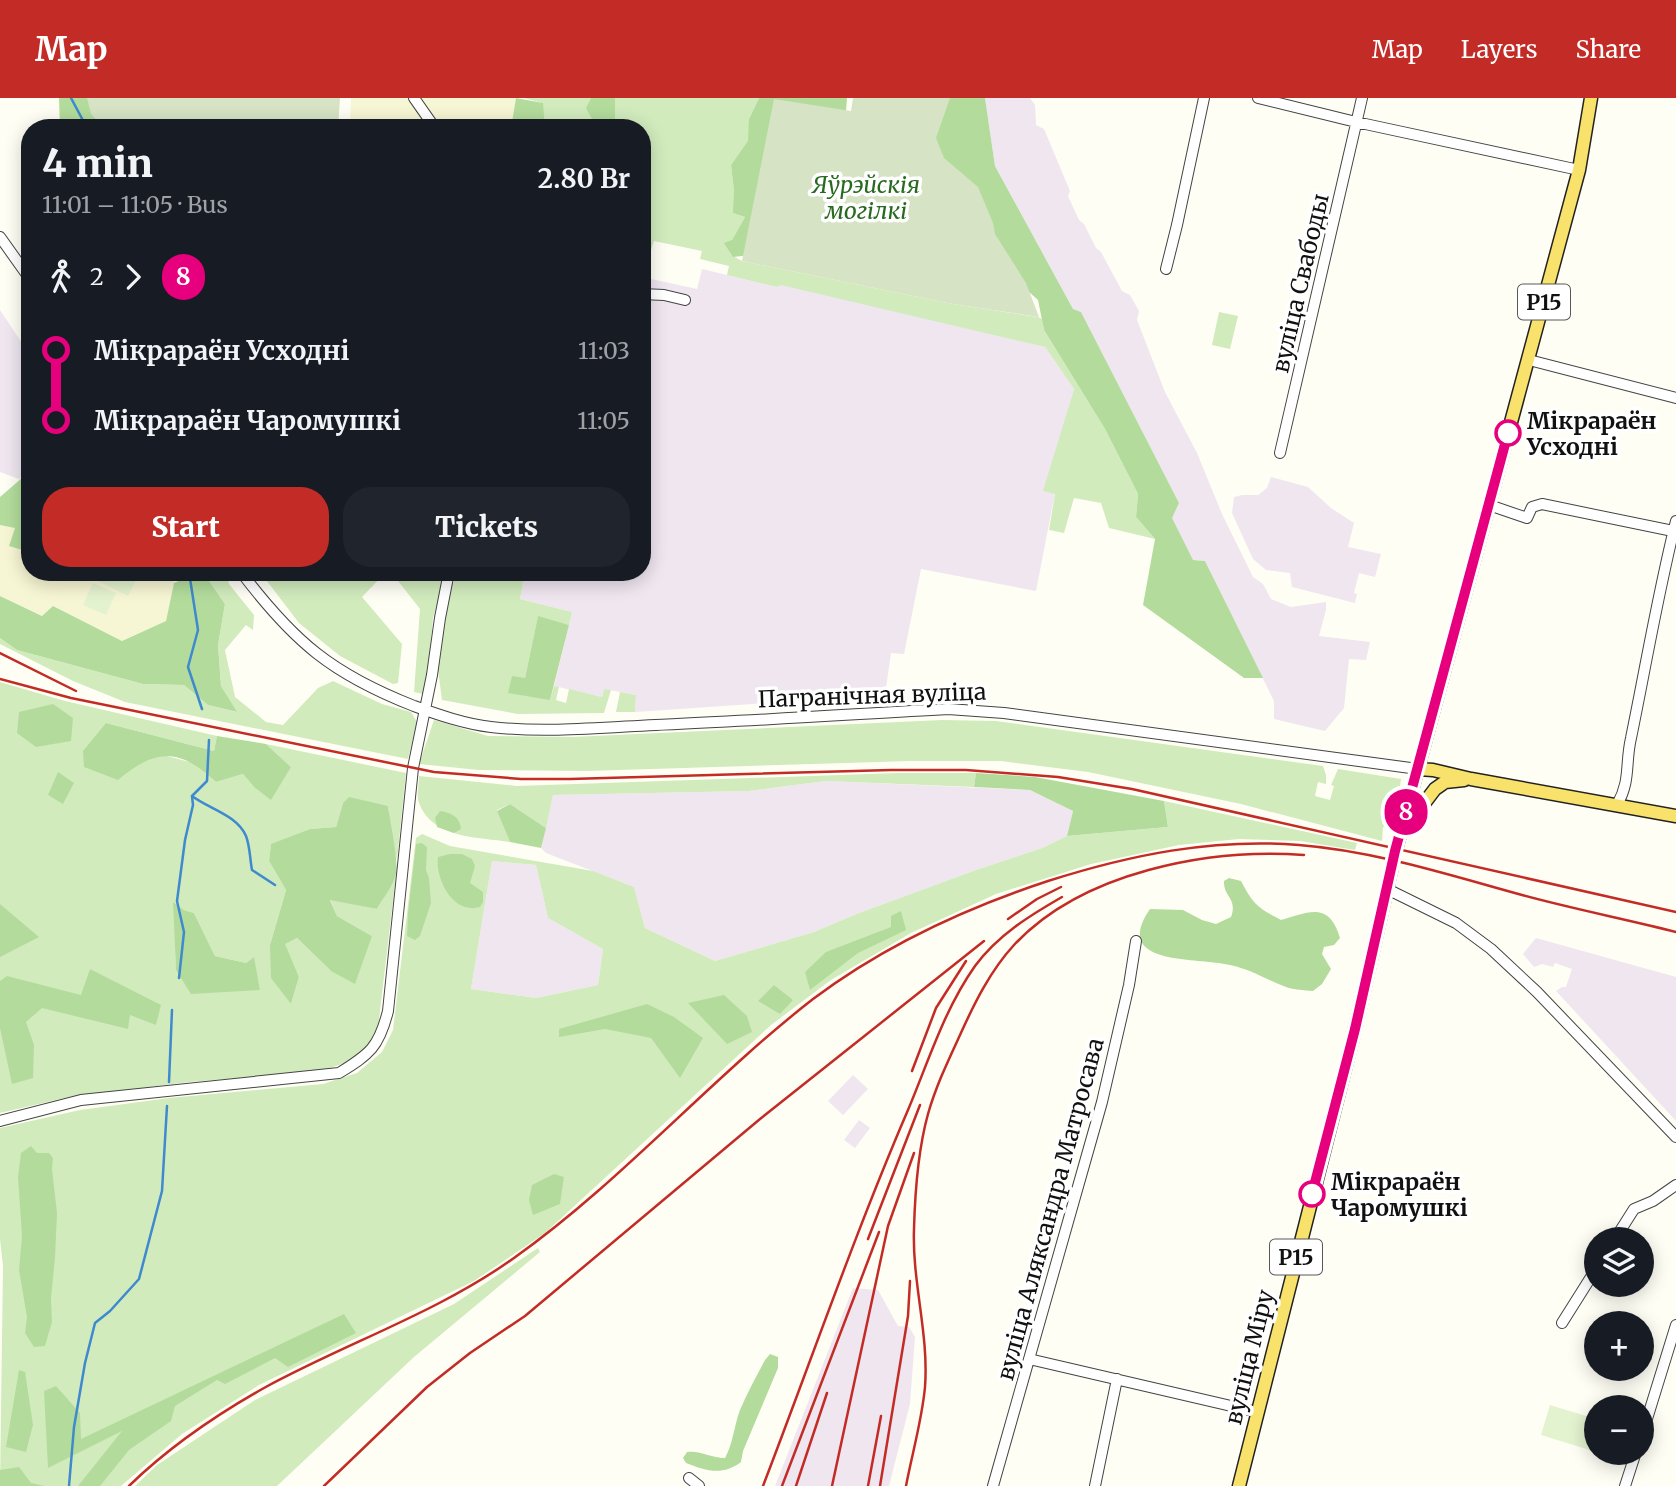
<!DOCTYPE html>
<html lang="en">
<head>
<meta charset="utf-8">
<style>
	body { margin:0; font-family:Merriweather,serif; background:#20242c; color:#f1f3f6; height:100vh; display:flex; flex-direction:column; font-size:26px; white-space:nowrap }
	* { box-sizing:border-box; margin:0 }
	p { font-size:23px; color:#9ea1a6 }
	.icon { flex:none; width:38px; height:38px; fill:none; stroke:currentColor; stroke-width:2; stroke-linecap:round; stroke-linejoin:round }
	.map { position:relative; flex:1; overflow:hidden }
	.sheet { position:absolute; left:21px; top:21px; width:630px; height:462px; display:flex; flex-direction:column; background:#171b24; border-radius:28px; box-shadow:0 4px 18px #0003 }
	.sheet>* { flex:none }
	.badge { padding:0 14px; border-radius:23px; font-size:24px; line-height:46px }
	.fabs { position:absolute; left:1584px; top:1129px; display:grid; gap:14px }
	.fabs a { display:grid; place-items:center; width:70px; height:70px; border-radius:50%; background:#171b24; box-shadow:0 4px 18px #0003; font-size:35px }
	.map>.badge { position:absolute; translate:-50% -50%; box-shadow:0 0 0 4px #fff }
	.legs { display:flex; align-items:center; gap:10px; height:77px; padding:0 21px; font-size:23px }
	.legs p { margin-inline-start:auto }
	.overview { display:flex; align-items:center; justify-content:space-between; height:119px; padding:0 21px }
	h1 { font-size:38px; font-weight:800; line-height:52px }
	.action { display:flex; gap:14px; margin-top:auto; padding:14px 21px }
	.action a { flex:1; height:80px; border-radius:28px; background:#c32c26; color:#fff; font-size:28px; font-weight:800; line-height:80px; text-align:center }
	.action a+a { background:#20242c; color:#f1f3f6 }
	ul { padding:0 21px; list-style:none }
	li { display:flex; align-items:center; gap:24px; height:70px; font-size:26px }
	li i { display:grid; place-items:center; width:10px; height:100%; margin:0 9px; background:currentColor }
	li i::after { content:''; width:18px; height:18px; margin:-9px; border:5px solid; border-radius:50%; background:#171b24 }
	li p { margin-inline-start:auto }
	li:first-child i { background:linear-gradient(#0000 50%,currentColor 0) }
	li:last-child i { background:linear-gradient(currentColor 50%,#0000 0) }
	header { display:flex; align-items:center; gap:42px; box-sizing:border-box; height:98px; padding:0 35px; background:#c32c26; color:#fff }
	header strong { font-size:33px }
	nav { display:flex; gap:38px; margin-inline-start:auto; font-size:24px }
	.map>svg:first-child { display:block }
</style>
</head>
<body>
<header>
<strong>Map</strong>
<nav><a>Map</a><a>Layers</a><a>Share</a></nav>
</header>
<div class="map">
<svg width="1676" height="1388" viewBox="0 0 1676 1388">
	<rect width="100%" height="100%" fill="#fffef5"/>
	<path fill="#efe6ef" d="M985,0h45l5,7 1,20 8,4 26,62 -2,5 11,24 5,4 12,24 5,4 21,39 8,4 9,16 -2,9 28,72 32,61 25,61 31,63 10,7 8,15 20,8 35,-5v8l-7,26 51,6 -4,18 -17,-1 -5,49 -19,23 -51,-12v-18l-69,-140 -12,-1 -22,-42 8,-15 -98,-191 -8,-3 -78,-143z
		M702,171l75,18 4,-3 80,19 184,44 29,42 -30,102 11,2 -19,98 -115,-22 -17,85 -13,-1 -6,42 -250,17 1,-17 -32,-6 -2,8 -48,-11 18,-74 -52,-13 5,-27h117v-295l55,12z
		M0,212l30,45v116l-11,8 -19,-7z
		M1271,379l37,10 23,21 23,15 -6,24 33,7 -6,23 -16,-4 -5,20 3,1 -2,9 -63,-16 -2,-14 -24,-3 -13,-11 -21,-46 2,-16 8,-2h16l9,-7z
		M826,683l204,9 43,21 -6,25 -25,12 -66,22 -117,43 -45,19 -99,29 -70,-33 -11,-41 -88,-34 -5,-5 12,-53 196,-4z
		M492,763l44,4 12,53 55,31 -5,36 -62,13 -65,-9z
		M1536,840l140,39v144l-120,-130 6,-4h4l6,-18 -17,-6 -2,4 -11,-3 -8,3 -11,-13z
		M853,977l15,14 -25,26 -15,-14z
		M859,1022l11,8 -15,20 -11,-8z
		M853,1190l25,2 20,36 11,1 6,10 -5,67 -21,82h-114z"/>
	<path fill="#f6f6d4" d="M351,0h165l-5,30h-161z
		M0,427l16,3 -6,17 20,6v21h142l2,11 -8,38 -44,20 -69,-35 -10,10 -43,-20z"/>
	<path fill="#d1ebbd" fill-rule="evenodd" d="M524,0h235l-10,21v22l-18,24 3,26v22l11,4 -13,23 1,16 9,5 211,43 85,13 4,2 2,11 61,99 33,65 -2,23 19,22 -46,-11 -8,-25 -27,-5 -10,35 -15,-3 6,-36 -12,-3 31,-102 -29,-42 -264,-62 -4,2 -50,-12 2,-9 -29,-7 2,-8 -48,-10 -12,36v-149h-97l-3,-25z
		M1219,214l19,4 -8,33 -18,-4z
		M203,474h23l3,12 25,31 -1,15 -7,-5 -21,25 10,47 31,25 17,3 35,-37 15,-7 49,23 29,8 6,10 -9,37 -283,-57 -52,-21 -73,-37v-6l17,12 126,34 41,1 24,20 28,7 -15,-26 -3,-41 7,-41z
		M260,474h126l-24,25 40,47 -4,39 -5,1 -53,-28 -41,-33z
		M391,474h56l-14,46 -5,57 -5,19 -9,-2 6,-83z
		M457,474h68l-5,27 52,13 -3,13 -31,-8 -13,61 25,22 4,-14 5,1 -3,13 10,3 3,-14 33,8 2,-8 7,1 -7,23 -86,1 -76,-14 -4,-30 4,-53z
		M0,584l65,19 152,35 -3,15 -108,-28 30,41 27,-9 34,9 19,18 27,-8 11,13 37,-20 -25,-23 140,29 -9,87 -4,-14 -5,-40 -45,-3 -7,24 -26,2 -39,16 -2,16 17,29 -16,55 21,59 8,-27 -15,-33 13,-6 34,33 41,-35 -35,-20 -7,-17 47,10 19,-34 -18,153 -13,22 -23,14 -24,8 -129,10 -120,15 -69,16zM174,805l10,7 10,3 21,43 31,7 7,-5 7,32 -84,-20z
		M620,594l16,3 -1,17h-19z
		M434,622l54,16 84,1 370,-17 54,1 327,45 3,9v9l-8,-2 -3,14 15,4 4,-14 -3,-1 7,-16 63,10 -7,54 -5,-5 -6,-1 -1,14 -141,-37 -153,-32 -87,-11h-91l-323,10 -108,-1 -60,-6z
		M898,675h78l-2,14 -148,-6 -77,10 -196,4 -7,33 -36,-24 -13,6 13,32c-31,-5 -78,-3 -91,-39 -3,-7 0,-19 0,-27l98,10z
		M1164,703l193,42 -2,7 -55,-9 -61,-2 -60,6 -88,19 -95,30 -85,39 -80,47 -60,45 -226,208 -71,48 -215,104 -77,49 -61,52h-121l3,-220 -3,-27v-111l80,-18 89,-12 154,-14 34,-11 25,-21 11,-22 23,-192 6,-4 28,12 143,25 41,16 11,41 70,33 99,-29 45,-19 117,-43 66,-22 25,-12 101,-9zM492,763l44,4 12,53 55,31 -5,36 -62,13 -65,-9z
		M538,1150l2,4 -126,105 -137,129h-142l22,-21 98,-65 199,-96z"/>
	<path fill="#b3dc9c" d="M59,0h174l-17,30h-156z
		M516,0l27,5 2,25h-34z
		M591,0h24v30l-22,-7 -7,-13z
		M759,0h88l-2,26 -94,131 -18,2 -9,-14 8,-3 13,-23 -12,-4 1,-22 -3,-26 17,-24 1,-22z
		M877,0h108l10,68 78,143 8,3 98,191 -7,15 21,42 12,1 58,117h-19l-101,-73 12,-66 -19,-22 2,-23 -33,-65 -61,-99 -6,-30 -19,-17z
		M30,373v28l-5,1 -3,7 1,6 7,3 -1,36 -20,-6 6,-18 -15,-3v-28z
		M199,474h4l22,32 -7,41 3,41 16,26 -29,-7 -24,-20 -41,-1 -126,-34 -17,-12v-42l42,20 11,-10 69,35 44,-20 8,-38z
		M538,518l31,9 -19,75 -42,-7 4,-17 13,2z
		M53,606l20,14 -2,23 -35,6 -19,-14 2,-21z
		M106,625l108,28 3,-15 49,8 25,23 -20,33 -17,-13 -11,-13 -27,8c-36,-34 -60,-34 -98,-2l-34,-13 -1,-16z
		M58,674l16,11 -11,21 -15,-9z
		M976,675l59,4 129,24 4,26 -101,9 6,-25 -43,-21 -56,-3z
		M349,699l39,9c2,15 11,57 8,68 -3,12 -13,24 -19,35l-47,-9 7,16 35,20 -17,48 -24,-13 -34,-33 -12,6 14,33 -8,27 -20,-26 -1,-33 16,-55 -17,-29 2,-17 39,-15 26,-2 7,-24z
		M510,706l36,24 -5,20 -31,-6 -13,-31z
		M440,713c12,2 20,6 21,18l-7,4 -17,-6 -2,-9z
		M422,745l5,4 -1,23 3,8 2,25 -11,33 -5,4 -8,-4 1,-23 8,-69z
		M450,756h12l10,5 3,7 -5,17 13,9v10l-3,5c-27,8 -45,-28 -42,-50z
		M1229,780l12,3c12,23 17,27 40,39 26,-7 48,-20 59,18l-6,7 -10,2 -2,7 9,15 -9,15 -9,7c-9,-1 -19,-1 -27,-4 -19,-7 -36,-18 -56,-22 -31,-8 -120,2 -80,-56l33,1 19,10 14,4 15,-7c7,-19 -8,-20 -7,-36z
		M173,804l11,8 10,3 21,43 31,7 8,-6 6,33 -69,4 -15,-24z
		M0,806l39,33 -39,20z
		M901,813l5,19 -48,23 -48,37 -5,-18 21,-20 65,-25v-11z
		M90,871l71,36 -5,20 -26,-10 -2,14 -86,-21 -16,14 8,23 -1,33 -21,6 -12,-56v-47l7,-5 74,19z
		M774,887l19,15 -13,14 -22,-13z
		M724,897l23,21 5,16 -25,12 -39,-41z
		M647,906l27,13 29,21 -23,40 -29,-40 -46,-9 -46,8v-8z
		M31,1048l6,7h12l4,5 -1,11 5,44 -2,45 -4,40 1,24 -7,24 -11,1 -9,-14 2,-16 -8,-47 3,-34 -4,-59 3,-24z
		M554,1076l10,3 -4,27 -27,11 -4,-15 3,-15z
		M344,1216l12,19 -68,34 -13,-9 -50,26 -8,-4 -42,26 -4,15 -42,29 -29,36h-22l44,-55 -74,37 -4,-77 12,-5 24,27 1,26z
		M770,1256l8,3v11l-35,83 -2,11c-18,14 -35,9 -55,1l-3,-5 4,-6c13,-2 24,6 38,6 8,-14 9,-32 15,-48 7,-17 16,-33 25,-50z
		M19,1272l6,2 8,53 -7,27 -20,-5z
		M19,1369l12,16 14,3h-45v-16z"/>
	<path fill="#d6e3c4" d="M87,0h253l-2,30h-234l-13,-14z
		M853,0h97l-14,40 8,20 34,29 15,36 2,11 31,49 13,34 -86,-13 -211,-43 32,-162 77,12z"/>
	<path fill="#e3f2cf" d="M99,474h31l8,4 -10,20 -32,-16z
		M93,485l23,10 -10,22 -23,-10z
		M1550,1307l46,14v33l-55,-17z"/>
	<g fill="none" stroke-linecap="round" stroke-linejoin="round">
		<path stroke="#3f89ce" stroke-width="2.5" d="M71,0l16,30
			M189,474l9,58 -10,37 14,42
			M192,698c17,13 45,19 54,40 4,10 4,24 6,34l23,15
			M179,880l5,-46 -7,-31 8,-61 8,-35 -1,-9 15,-15 2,-41
			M169,984l3,-72
			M69,1388l5,-59 11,-64 10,-40 15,-12 29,-32 23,-88 5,-85"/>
		<path stroke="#dbdad3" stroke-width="12" stroke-dasharray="12 6" stroke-linecap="butt" d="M1391,772l3,-13"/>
		<g stroke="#444" stroke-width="12">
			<path id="minor" d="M414,0l21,30
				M1258,0l98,24 223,48
				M0,139l30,42
				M1166,171l11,-44 27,-127
				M642,196l22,1 21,5
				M1529,262l147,38
				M1280,355l82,-355
				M1489,407l38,13 5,-11 10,-3 131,27
				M241,474c53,70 91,102 173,134 25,9 51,18 77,21 60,7 126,-1 186,-3 90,-4 181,-10 271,-15l56,4 414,56
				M1617,707c14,-25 8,-41 14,-67 15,-73 27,-145 45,-217
				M1387,791l69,34 35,26 46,43 139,145
				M0,1023l81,-21 258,-27c31,-19 40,-26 49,-62l25,-243 19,-93 8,-57 9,-46
				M1615,1141l19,-30 19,-8 23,-16
				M1562,1225l34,-54
				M1029,1261l228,53
				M1642,1337l34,-110
				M689,1380l10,8
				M993,1388l109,-384 27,-117 7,-44
				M1095,1388l22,-107
				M1625,1388l11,-34"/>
		</g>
		<g stroke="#222" stroke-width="15">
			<path id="major" d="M1418,671l15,1 38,9 205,37
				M1403,733l32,-42 10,-7 19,-2
				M1397,747l182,-675 12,-72
				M1239,1388l116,-457 36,-159"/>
		</g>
		<use href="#minor" stroke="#fff" stroke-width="10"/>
		<use href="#major" stroke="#f8e26b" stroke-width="12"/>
		<path stroke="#c32c26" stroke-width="2.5" d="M0,555l76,38
			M0,581l71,19 363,74 87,7h49l321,-9h75l92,7 74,12 544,123
			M1008,821l29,-20 24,-12
			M912,973l24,-63 30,-47
			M868,1141l52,-134
			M129,1388c39,-38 87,-71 135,-98 82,-45 173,-75 250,-130 107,-76 195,-178 299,-259 72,-54 150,-90 235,-118 82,-26 164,-43 251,-36 76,6 150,30 223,50 51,14 103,24 154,37
			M324,1388l103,-99 43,-34 55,-37 235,-197 224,-178
			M763,1388c48,-125 92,-253 145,-376 21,-50 36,-100 67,-144 23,-31 54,-50 87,-69
			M782,1388l97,-254
			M796,1388l31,-93
			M832,1388l56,-260 26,-73
			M868,1388l13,-70
			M880,1388l28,-170 2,-35
			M906,1388c6,-32 16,-66 19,-99 4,-53 -13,-105 -11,-158 1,-38 4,-79 14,-115 8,-28 20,-53 32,-79 14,-31 30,-64 54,-90 68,-73 194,-97 290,-90"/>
	</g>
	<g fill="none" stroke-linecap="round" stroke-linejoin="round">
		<g stroke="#fff" stroke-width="16">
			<path id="line-1" d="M1312,1096l43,-165 40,-178 113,-418"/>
		</g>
		<use href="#line-1" stroke="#e6007e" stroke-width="10"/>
	</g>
	<g fill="#fff" stroke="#e6007e" stroke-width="3.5">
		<circle cx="1508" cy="335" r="12"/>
		<circle cx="1312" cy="1096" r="12"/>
	</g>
	<g text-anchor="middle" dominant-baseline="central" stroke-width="7" stroke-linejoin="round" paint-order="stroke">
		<g fill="#fff" stroke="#585858" stroke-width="2">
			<rect x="1518" y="186.5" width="52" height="35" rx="5"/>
			<rect x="1270" y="1141.5" width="52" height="35" rx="5"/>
		</g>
		<g font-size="21" font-weight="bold" fill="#111">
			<text x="1544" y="204">Р15</text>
			<text x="1296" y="1159">Р15</text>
		</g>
		<g font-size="23" font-style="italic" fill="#286a1f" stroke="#fff">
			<text x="866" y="86">Яўрэйскія<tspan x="866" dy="26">могілкі</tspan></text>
		</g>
		<g font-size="23" fill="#111" stroke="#fff">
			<text transform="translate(1300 185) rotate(-77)">вуліца Свабоды</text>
			<text transform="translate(872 597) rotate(-2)">Пагранічная вуліца</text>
			<text transform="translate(1050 1111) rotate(-75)">вуліца Аляксандра Матросава</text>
			<text transform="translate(1249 1259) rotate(-76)">вуліца Міру</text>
		</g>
		<g font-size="23" font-weight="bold" fill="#111" stroke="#fff" text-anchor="start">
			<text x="1527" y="322">Мікрараён<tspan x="1527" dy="26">Усходні</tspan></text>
			<text x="1331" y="1083">Мікрараён<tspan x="1331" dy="26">Чаромушкі</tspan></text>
		</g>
	</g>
</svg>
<div class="fabs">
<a><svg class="icon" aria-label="layers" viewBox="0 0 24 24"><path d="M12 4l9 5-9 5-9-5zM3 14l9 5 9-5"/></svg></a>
<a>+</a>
<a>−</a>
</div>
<b class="badge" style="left:1406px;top:714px;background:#e6007e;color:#fff">8</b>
<section class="sheet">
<div class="overview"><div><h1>4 min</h1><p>11:01 – 11:05 · Bus</p></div><b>2.80 Br</b></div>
<div class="legs"><svg class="icon" aria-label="walk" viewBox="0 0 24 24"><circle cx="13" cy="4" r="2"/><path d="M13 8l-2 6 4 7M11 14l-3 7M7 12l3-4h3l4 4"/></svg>2<svg class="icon" aria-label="forward" viewBox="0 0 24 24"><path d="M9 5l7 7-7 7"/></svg><b class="badge" style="background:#e6007e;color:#fff">8</b></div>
<ul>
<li><i style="color:#e6007e"></i><b>Мікрараён Усходні</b><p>11:03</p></li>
<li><i style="color:#e6007e"></i><b>Мікрараён Чаромушкі</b><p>11:05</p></li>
</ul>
<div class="action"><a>Start</a><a>Tickets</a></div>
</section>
</div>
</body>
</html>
